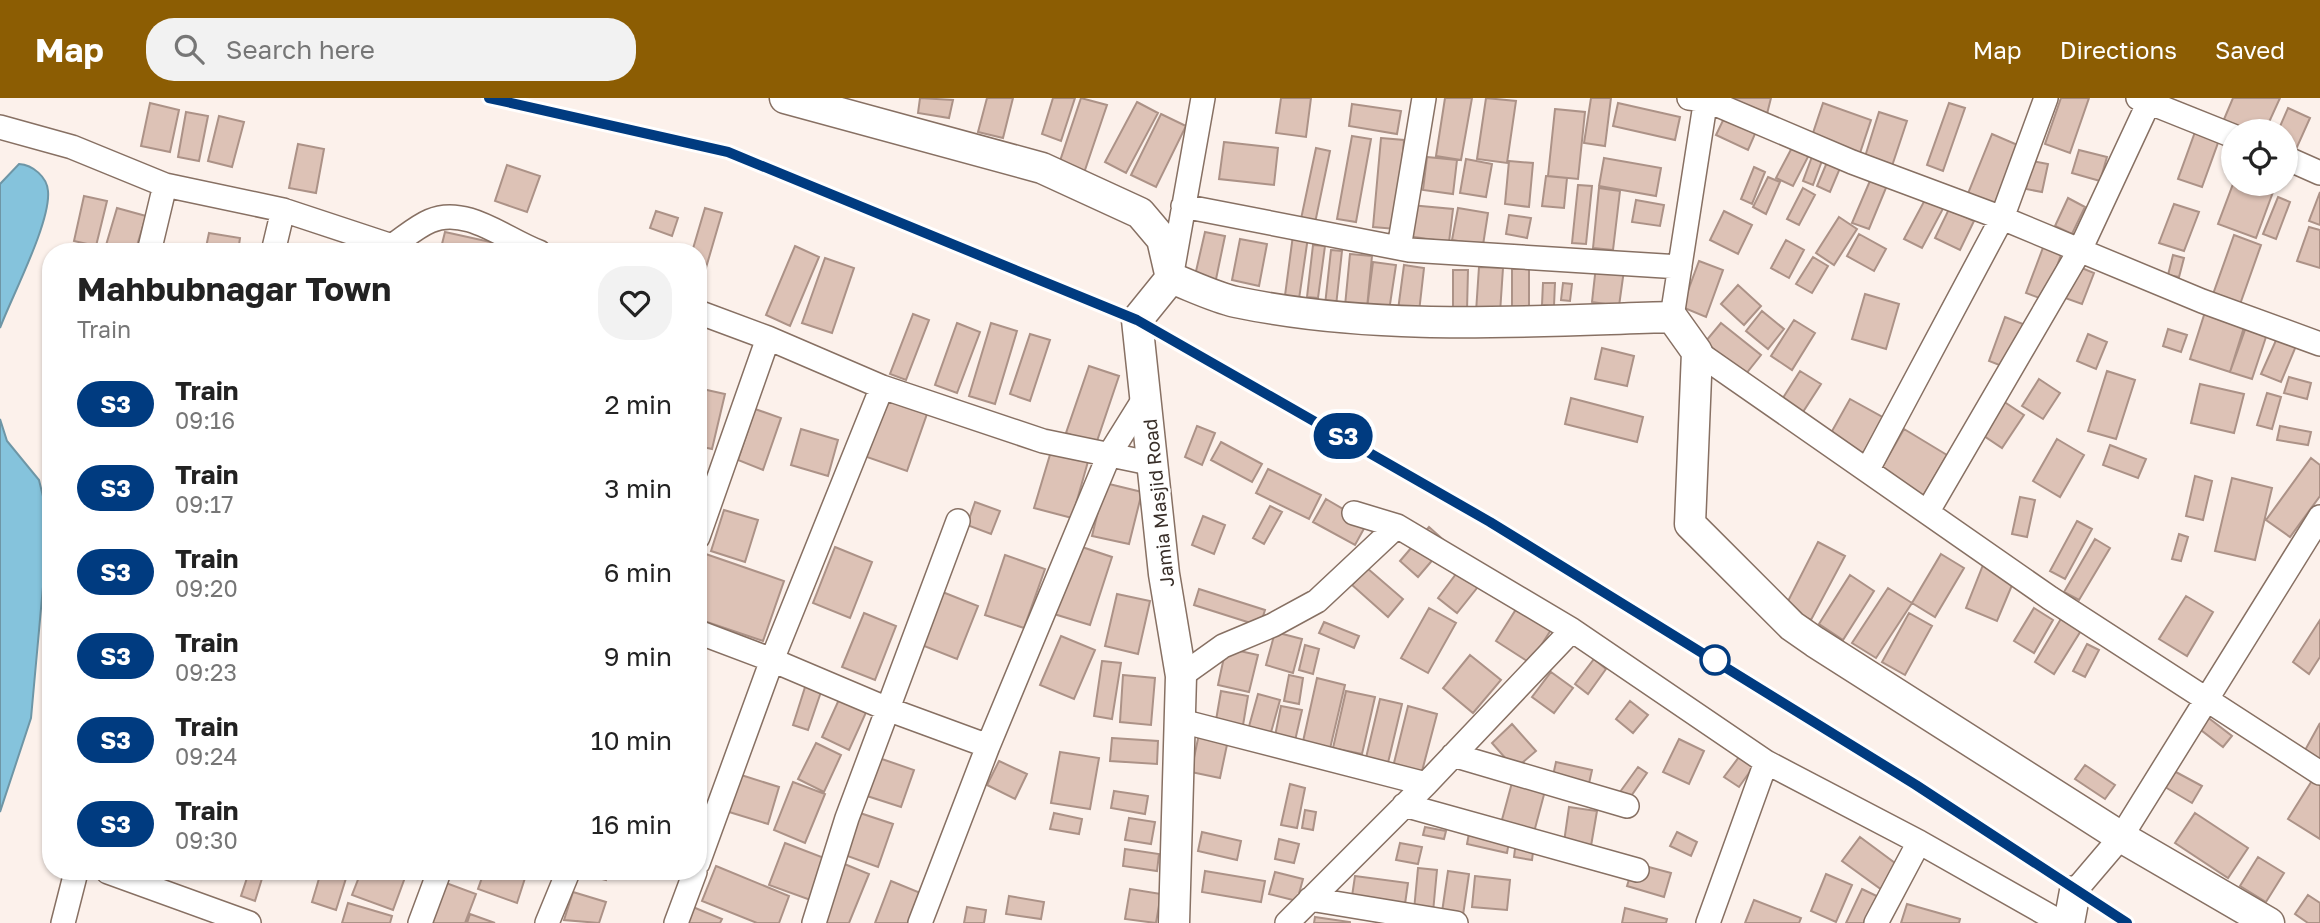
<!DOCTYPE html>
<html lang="en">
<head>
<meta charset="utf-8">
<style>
	body { margin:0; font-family:"Golos Text",sans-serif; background:#f2f2f2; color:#222; height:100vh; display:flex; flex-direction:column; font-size:26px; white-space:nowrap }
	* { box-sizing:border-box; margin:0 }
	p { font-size:23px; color:#767676 }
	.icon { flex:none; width:38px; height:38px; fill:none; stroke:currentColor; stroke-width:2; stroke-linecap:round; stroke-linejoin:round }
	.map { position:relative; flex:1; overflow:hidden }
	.drawer { position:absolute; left:42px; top:145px; width:665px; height:637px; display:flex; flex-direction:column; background:#fff; border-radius:28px; box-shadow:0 2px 5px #0004 }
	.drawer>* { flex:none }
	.badge { padding:0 14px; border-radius:23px; font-size:24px; line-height:46px }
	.fabs { position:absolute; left:2221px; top:21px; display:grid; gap:14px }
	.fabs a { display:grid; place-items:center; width:77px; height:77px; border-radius:50%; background:#fff; box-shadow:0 2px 5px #0004; font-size:35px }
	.map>.badge { position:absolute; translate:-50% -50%; box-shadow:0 0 0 4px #fff }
	.round { display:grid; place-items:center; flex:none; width:74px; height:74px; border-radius:28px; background:#f2f2f2 }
	.overview { display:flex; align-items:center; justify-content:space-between; height:119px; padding:0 35px }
	h1 { font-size:33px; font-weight:700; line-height:52px }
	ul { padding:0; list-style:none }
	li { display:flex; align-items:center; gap:21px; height:84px; padding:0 35px }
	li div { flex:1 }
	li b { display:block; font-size:26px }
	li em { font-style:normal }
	li .badge { min-width:77px; font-weight:700; text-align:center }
	header { display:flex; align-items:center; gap:42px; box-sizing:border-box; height:98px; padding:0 35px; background:#8c5d03; color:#fff }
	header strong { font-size:33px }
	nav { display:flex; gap:38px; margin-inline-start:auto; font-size:24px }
	.search { width:490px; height:63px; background:#f2f2f2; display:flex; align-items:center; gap:18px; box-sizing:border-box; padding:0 24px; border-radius:28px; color:#767676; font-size:26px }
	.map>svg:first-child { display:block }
</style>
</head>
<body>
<header>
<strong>Map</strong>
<div class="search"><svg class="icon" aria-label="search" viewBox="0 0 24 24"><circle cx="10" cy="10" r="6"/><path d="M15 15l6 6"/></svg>Search here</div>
<nav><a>Map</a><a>Directions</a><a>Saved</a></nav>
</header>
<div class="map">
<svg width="2320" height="825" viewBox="0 0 2320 825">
	<rect width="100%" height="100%" fill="#fcf1eb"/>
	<path fill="#85c3dc" stroke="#6e96a6" stroke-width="2" d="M19,66c14,1 28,13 29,27 3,31 -36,105 -48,137v-144z
		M0,321l7,22 32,39 10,41 -18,197 -31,94z"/>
	<path fill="#ddc2b6" stroke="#ac9287" stroke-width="2" d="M920,0l33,2 -4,18 -31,-5z
		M987,0h26l-10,40 -25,-6z
		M1053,0h22l-14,43 -19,-7z
		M1081,0l26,7 -23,68 -25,-9z
		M1281,0h30l-5,39 -30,-4z
		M1445,0h27l-11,62 -25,-4z
		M1486,0l30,3 -9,62 -30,-4z
		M1591,0h20l-6,48 -21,-3z
		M1724,0h47l-4,16z
		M2061,0h28l-19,55 -25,-9z
		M2233,0h47l-15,33h-27l-16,-7z
		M1137,4l21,11 -32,60 -21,-11z
		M150,5l29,7 -9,42 -29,-6z
		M1618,5l62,14 -5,23 -62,-14z
		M1823,5l48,17 -13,39 -48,-17z
		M1949,5l16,5 -22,63 -16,-6z
		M1352,6l49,7 -4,23 -48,-8z
		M2288,10l22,10 -17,38 -7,-3v-22h-8z
		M1555,11l30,3 -7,67 -30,-3z
		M186,14l22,4 -9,45 -21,-4z
		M1727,14l31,15 -10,23 -32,-15z
		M1879,14l28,9 -17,51 -27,-9z
		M1161,16l25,12 -30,61 -25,-12z
		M219,18l25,6 -12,45 -24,-6z
		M2195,34l24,8 -17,47 -24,-8z
		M1992,36l28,12 -25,62 -28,-12z
		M1352,38l19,3 -15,83 -19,-3z
		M1381,40l23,2 -8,89 -23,-2z
		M1224,44l54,6 -4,37 -55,-6z
		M1795,44l16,9 -18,35 -17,-8z
		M298,46l26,5 -8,44 -27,-5z
		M1316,50l14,3 -15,72 -14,-4z
		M2079,52l28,7 -7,24 -28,-8z
		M1813,56l10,4 -10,27 -10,-4z
		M1830,57l13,6 -13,31 -13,-6z
		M1427,59l30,3 -4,34 -30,-4z
		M1604,60l57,10 -5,28 -57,-10z
		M1466,61l26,5 -6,33 -26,-4z
		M1509,63l24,2 -4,44 -24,-3z
		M2032,63l16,3 -6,28 -16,-3z
		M507,67l33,11 -13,36 -32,-11z
		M1754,69l11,5 -13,32 -11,-5z
		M1546,78l21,2 -3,30 -22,-2z
		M1872,78l16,7 -19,46 -17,-6z
		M1768,79l12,5 -14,32 -13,-7z
		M2233,86h43l-20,54 -38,-14z
		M1578,87l14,1 -6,58 -14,-1z
		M1599,90l21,3 -7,59 -20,-2z
		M1803,90l12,7 -16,30 -12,-6z
		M2320,94v33l-11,-4z
		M84,98l23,5 -11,45 -22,-5z
		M1927,98l18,9 -23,43 -18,-9z
		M2278,99l12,5 -14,37 -13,-5z
		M2068,100l17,9 -13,27 -17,-8z
		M1636,102l28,5 -4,21 -28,-4z
		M2174,106l25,8 -15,39 -25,-8z
		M1410,107l43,4 -4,33 -42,-6z
		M117,110l29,8 -11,36h-31z
		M705,110l17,5 -19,65 -5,-1v-25h-6z
		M1458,110l30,5 -5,32 -31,-5z
		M1949,111l25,12 -14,29 -25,-12z
		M656,113l22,7 -6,18 -22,-8z
		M1724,113l28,14 -14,29 -28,-14z
		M1509,117l22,3 -4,20 -21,-4z
		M1839,119l18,12 -23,36 -18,-12z
		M2309,129l11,3v38l-23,-7z
		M445,134l50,11 -2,9h-53z
		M1205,134l20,4 -10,48 -21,-4z
		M209,135l31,5 -2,14h-33z
		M1859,136l27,15 -12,22 -27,-15z
		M1293,137l15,2 -10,69 -14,-3z
		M2234,137l27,10 -23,65 -27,-10z
		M1240,141l27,5 -8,42 -27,-6z
		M1786,142l18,10 -15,28 -18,-10z
		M1313,147l12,1 -7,52 -11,-1z
		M2044,147l18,7 -17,48 -19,-7z
		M795,148l24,11 -29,69 -24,-11z
		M1331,152l11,1 -6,55 -11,-1z
		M1350,156l22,2 -5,52 -22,-2z
		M2173,157l11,3 -5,19 -11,-2z
		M1813,159l15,9 -16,27 -16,-9z
		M825,160l29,10 -22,65 -30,-10z
		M1699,163l24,9 -17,47 -24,-10z
		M1373,164l23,3 -7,46 -22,-3z
		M1404,167l20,3 -5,44 -21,-2z
		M1596,168l28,4 -5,36 -27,-4z
		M2077,168l17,7 -12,31 -17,-6z
		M1479,169l24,1 -3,45 -24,-1z
		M1512,171h17v40l-17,-1z
		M1453,172h15l-1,41h-14z
		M1543,185h12l-1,23 -12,-1z
		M1563,185l9,1 -2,17 -9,-1z
		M1738,187l23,21 -17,19 -23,-21z
		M1865,196l34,10 -13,45 -34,-10z
		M1762,213l22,18 -16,20 -22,-18z
		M2205,214l40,12 -15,48 -40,-13z
		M913,216l16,6 -23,60 -16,-6z
		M2005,219l18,7 -16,44 -18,-7z
		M1794,222l21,13 -23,37 -21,-14z
		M957,225l23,9 -23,61 -22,-8z
		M991,225l26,8 -22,73 -26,-8z
		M1721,225l40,32 -16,20 -40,-33z
		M2246,229l21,7 -15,45 -22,-7z
		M2168,231l19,6 -6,17 -18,-6z
		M1030,236l20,6 -20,61 -20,-7z
		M2088,236l19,8 -11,27 -19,-8z
		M2277,240l19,8 -15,36 -20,-8z
		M1602,250l32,8 -7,30 -32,-7z
		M1089,268l30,10 -23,68 -30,-11z
		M1800,273l21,13 -20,31 -20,-14z
		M2107,273l28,9 -19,59 -28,-8z
		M2289,279l22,6 -4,16 -23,-6z
		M2039,281l21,14 -17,26 -21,-13z
		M2200,286l44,10 -10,39 -43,-10z
		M698,290l27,6 -13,55 -14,-3z
		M2267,295l14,4 -9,32 -15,-4z
		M885,298l43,15 -21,60 -43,-15z
		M1571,300l72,19 -6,25 -72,-18z
		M1850,301l36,20 -22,41 -37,-20z
		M2000,301l24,16 -22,33 -24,-16z
		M755,311l26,9 -18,52 -25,-10z
		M1197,328l18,7 -13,32 -17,-8z
		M2280,328l31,6 -3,13 -31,-5z
		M801,331l37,11 -10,36 -37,-11z
		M1904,331l43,26 -24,41 -43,-25z
		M2057,341l27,16 -24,42 -27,-16z
		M1221,344l41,22 -10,18 -41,-22z
		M2110,347l36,14 -8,19 -35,-13z
		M1052,350l37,10 -17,60 -38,-10z
		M2311,360l9,7v31l-30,41 -24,-17z
		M1268,371l53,26 -12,24 -53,-26z
		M2195,378l17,5 -9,39 -17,-4z
		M2232,380l40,10 -17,72 -40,-9z
		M1105,385l37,9 -13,52 -37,-8z
		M2020,399l15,3 -8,37 -15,-3z
		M1326,401l41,24 -12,22 -42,-23z
		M975,404l25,9 -9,23 -24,-9z
		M1270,408l12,6 -18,32 -11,-6z
		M724,412l34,10 -13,42 -34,-11z
		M1203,418l22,9 -11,29 -22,-9z
		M2077,423l15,8 -27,50 -15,-8z
		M1429,429l18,16 -29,34 -18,-16z
		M2179,436l9,3 -7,24 -9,-2z
		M2095,441l15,9 -31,52 -15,-8z
		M1818,444l27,14 -34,64 -26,-13z
		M1076,447l36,12 -22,68 -36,-11z
		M835,449l37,15 -22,56 -37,-15z
		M700,454l84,29 -21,60 -65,-22z
		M1941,456l23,14 -29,49 -23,-14z
		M1005,457l40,14 -21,59 -39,-13z
		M1465,464l20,16 -28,35 -19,-15z
		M1983,467l32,13 -18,43 -31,-13z
		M1367,470l36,31 -15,18 -36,-32z
		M1850,477l24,16 -31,49 -24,-16z
		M1888,490l24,15 -36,55 -24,-15z
		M1199,491l66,21 -5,16 -66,-21z
		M940,493l38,15 -21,53 -38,-15z
		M1117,496l33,7 -12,53 -33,-8z
		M2186,498l27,16 -26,44 -28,-17z
		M1520,505l34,22 -24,38 -34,-22z
		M1429,510l27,15 -28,50 -27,-15z
		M2034,510l19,12 -19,33 -20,-12z
		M864,515l32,13 -21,54 -33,-13z
		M1909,515l23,13 -27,49 -23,-13z
		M2062,519l20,12 -28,45 -19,-12z
		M2320,522v37l-11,17 -16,-12z
		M1324,524l35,14 -5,12 -35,-15z
		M1275,534l27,7 -9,34 -27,-8z
		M1061,538l34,14 -21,49 -34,-14z
		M2087,546l12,6 -14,27 -12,-6z
		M1305,547l14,4 -6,25 -14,-4z
		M1226,550l32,7 -9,37 -31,-7z
		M1470,557l31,25 -28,33 -30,-25z
		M1594,561l12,10 -18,25 -13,-10z
		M1102,563l19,2 -9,56 -18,-3z
		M1551,574l22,16 -19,25 -22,-16z
		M1123,577l32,3 -4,47 -31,-3z
		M1289,577l14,3 -4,26 -15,-3z
		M1317,580l28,7 -16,68 -27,-7z
		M806,586l16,5 -14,41 -15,-5z
		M1221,593l27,5 -6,35 -27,-5z
		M1346,593l29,6 -13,57 -29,-6z
		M1258,596l22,6 -10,36 -22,-6z
		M841,597l27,13 -19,42 -27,-13z
		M1380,601l22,5 -15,63 -22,-5z
		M1630,603l18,14 -15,18 -17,-14z
		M1281,608l21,4 -8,35 -20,-4z
		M1408,608l29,8 -16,61 -28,-8z
		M2206,618l26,20 -9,11 -26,-20z
		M2320,625v38l-16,-9z
		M1512,626l24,27 -21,18 -23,-26z
		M1199,636l29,6 -8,38 -29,-6z
		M1112,640l46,3 -1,23 -47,-3z
		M1679,641l25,12 -15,33 -26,-12z
		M816,645l25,12 -17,37 -26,-13z
		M1745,651l14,10 -20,28 -15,-10z
		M1060,654l39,6 -9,51 -39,-6z
		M876,659l38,13 -13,37 -37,-12z
		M999,663l28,13 -12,25 -28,-14z
		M1556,664l36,8 -6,27 -36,-8z
		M2085,667l30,20 -10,14 -30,-20z
		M1638,669l9,6 -18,26 -9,-7z
		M2174,673l28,15 -10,17 -27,-16z
		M738,676l41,13 -11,37 -42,-13z
		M1513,681l33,8 -13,49 -33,-9z
		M2313,681l7,4v56l-32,-20z
		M793,684l32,12 -20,49 -31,-13z
		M1290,686l15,4 -8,40 -16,-3z
		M1114,693l34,5 -3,18 -34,-6z
		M1569,709l28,4 -6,35 -27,-4z
		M1305,712l11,2 -3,18 -11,-2z
		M854,713l39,13 -15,43 -39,-14z
		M1054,715l28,6 -3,15 -29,-5z
		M2195,715l53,35 -20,30 -53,-35z
		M1129,720l26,4 -4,22 -26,-4z
		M1425,729l21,4 -2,8 -21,-4z
		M1470,730l40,8 -3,17 -40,-9z
		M1202,734l39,9 -4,19 -39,-9z
		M1677,734l20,10 -6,14 -21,-10z
		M1860,739l39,29 -17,24 -40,-29z
		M1279,741l20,5 -5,19 -19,-4z
		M1516,743l18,3 -2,16 -18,-3z
		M785,745l47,18 -16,41 -47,-17z
		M1400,745l22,4 -4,17 -22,-4z
		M1125,751l34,5 -2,17 -34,-5z
		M2258,759l26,16 -18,29 -26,-16z
		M842,765l27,11 -20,49h-21l-8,-4z
		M1634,765l37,10 -7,24 -37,-11z
		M716,768l73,30 -10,27h-22l-55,-22z
		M1418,770l19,2 -4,42 -19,-2z
		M1205,773l60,10 -4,21 -59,-10z
		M1448,773l21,3 -7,48 -21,-3z
		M249,774h15l-9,29 -14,-5z
		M321,774h27l-12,38 -24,-8z
		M361,774h46l-14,38 -41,-15z
		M484,774h31l11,3 -9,28 -39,-14z
		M575,774h33l-2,8z
		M1275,774l28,7 -6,22 -28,-7z
		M1826,776l26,11 -16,37 -25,-11z
		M1355,778l53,7 -4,28 -53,-8z
		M1475,778l35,4 -3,30 -35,-3z
		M438,782l38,14 -11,29h-44z
		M891,783l32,13 -11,29h-37z
		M1130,791l31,5 -5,29 -31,-4z
		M1862,791l21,10 -11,24h-26z
		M573,794l33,10 -7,21 -35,-3z
		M2308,797l12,8v20h-12l-13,-9z
		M1009,798l35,6 -3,17 -35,-5z
		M1754,802l47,18 -2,5h-54z
		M348,805l44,13 -2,7h-48z
		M1907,806l53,15 -1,4h-58z
		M688,807l34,14 -2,4h-39z
		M967,809l19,3 -2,13h-20z
		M1625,810l42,11 -1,4h-44z
		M470,816l25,9h-28z
		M1315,819l35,5v1h-36z"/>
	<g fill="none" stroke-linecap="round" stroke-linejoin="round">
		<g stroke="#877063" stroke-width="26">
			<path id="minor" d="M1689,0l17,2 146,62 150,56 200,83 118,43
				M2138,0l95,38
				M0,29l72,20 93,38 118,25 109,36c12,-8 24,-19 38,-25 36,-16 76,19 109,31
				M2286,60l34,15
				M1183,108l226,44 271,17
				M1399,150l25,-150
				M149,154l16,-67
				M273,154l10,-42
				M1173,169l30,-169
				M698,214l70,26
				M1672,219l34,-219
				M1697,254l353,246 270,175
				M882,289l-110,273 118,50 98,36 121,-291 38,-61
				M1868,371l134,-251 44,-120
				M1928,413l152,-261 69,-148
				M1354,415l43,13 175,104 194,132 153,80 143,81
				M698,439l70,-199 114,49 161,54 111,23
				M698,534l74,28 -74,203
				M1181,578l42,-30 50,-21 44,-24 80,-75
				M1181,623l245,63
				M1453,657l174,51
				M1404,707l233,65
				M108,774l141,51
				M2075,793l46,-54 199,-320
				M1310,801l146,24
				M63,825l13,-51
				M420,825l19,-51
				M547,825l21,-51
				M676,825l19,-51
				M814,825l33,-105 111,-297
				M920,825l68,-177
				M1287,825l139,-139 146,-154
				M1708,825l58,-161
				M1876,825l43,-81"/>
		</g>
		<g stroke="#877063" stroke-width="33">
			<path id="tertiary" d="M785,0l257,70 98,45 22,26 9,39c21,8 43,19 65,24 143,30 292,19 436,15l25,35 -7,172 102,102 23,16 306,195 148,86
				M1171,180l-34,42 27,254 17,102 -7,247
				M2069,825l6,-32"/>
		</g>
		<use href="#minor" stroke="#fff" stroke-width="23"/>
		<use href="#tertiary" stroke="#fff" stroke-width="30"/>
		<g stroke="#504640" stroke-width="8">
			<path id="rail" d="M489,0l239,54 409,168 288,162 491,303 211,138"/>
		</g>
		<use href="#rail" stroke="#fff" stroke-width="5" stroke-dasharray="16" stroke-linecap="butt"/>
	</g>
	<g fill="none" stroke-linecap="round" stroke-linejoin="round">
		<g stroke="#fff" stroke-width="16">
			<path id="line" d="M489,0l239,54 409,168 353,202 426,263 211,138"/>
		</g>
		<use href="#line" stroke="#003b80" stroke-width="10"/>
	</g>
	<circle fill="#fff" stroke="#003b80" stroke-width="3.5" cx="1715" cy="562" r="14"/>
	<g text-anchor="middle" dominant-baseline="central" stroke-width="5" stroke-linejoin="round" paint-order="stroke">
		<g font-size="19" fill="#382e28" stroke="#fff">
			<text transform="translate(1158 405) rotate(-96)">Jamia Masjid Road</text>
		</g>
	</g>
</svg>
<div class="fabs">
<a><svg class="icon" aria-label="locate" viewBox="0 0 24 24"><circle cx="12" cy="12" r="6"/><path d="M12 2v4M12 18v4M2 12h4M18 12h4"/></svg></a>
</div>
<b class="badge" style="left:1343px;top:338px;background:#003b80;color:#fff">S3</b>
<section class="drawer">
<div class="overview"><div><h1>Mahbubnagar Town</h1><p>Train</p></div><a class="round"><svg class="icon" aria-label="heart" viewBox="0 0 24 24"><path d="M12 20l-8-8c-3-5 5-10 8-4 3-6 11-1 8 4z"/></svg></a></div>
<ul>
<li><span class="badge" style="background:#003b80;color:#fff">S3</span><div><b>Train</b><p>09:16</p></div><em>2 min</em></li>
<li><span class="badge" style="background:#003b80;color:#fff">S3</span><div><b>Train</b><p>09:17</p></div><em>3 min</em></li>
<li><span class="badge" style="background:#003b80;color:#fff">S3</span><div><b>Train</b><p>09:20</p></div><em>6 min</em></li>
<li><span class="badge" style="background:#003b80;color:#fff">S3</span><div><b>Train</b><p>09:23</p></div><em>9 min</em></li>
<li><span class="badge" style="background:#003b80;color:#fff">S3</span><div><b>Train</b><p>09:24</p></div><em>10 min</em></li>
<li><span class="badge" style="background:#003b80;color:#fff">S3</span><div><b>Train</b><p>09:30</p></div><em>16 min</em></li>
</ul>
</section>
</div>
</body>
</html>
